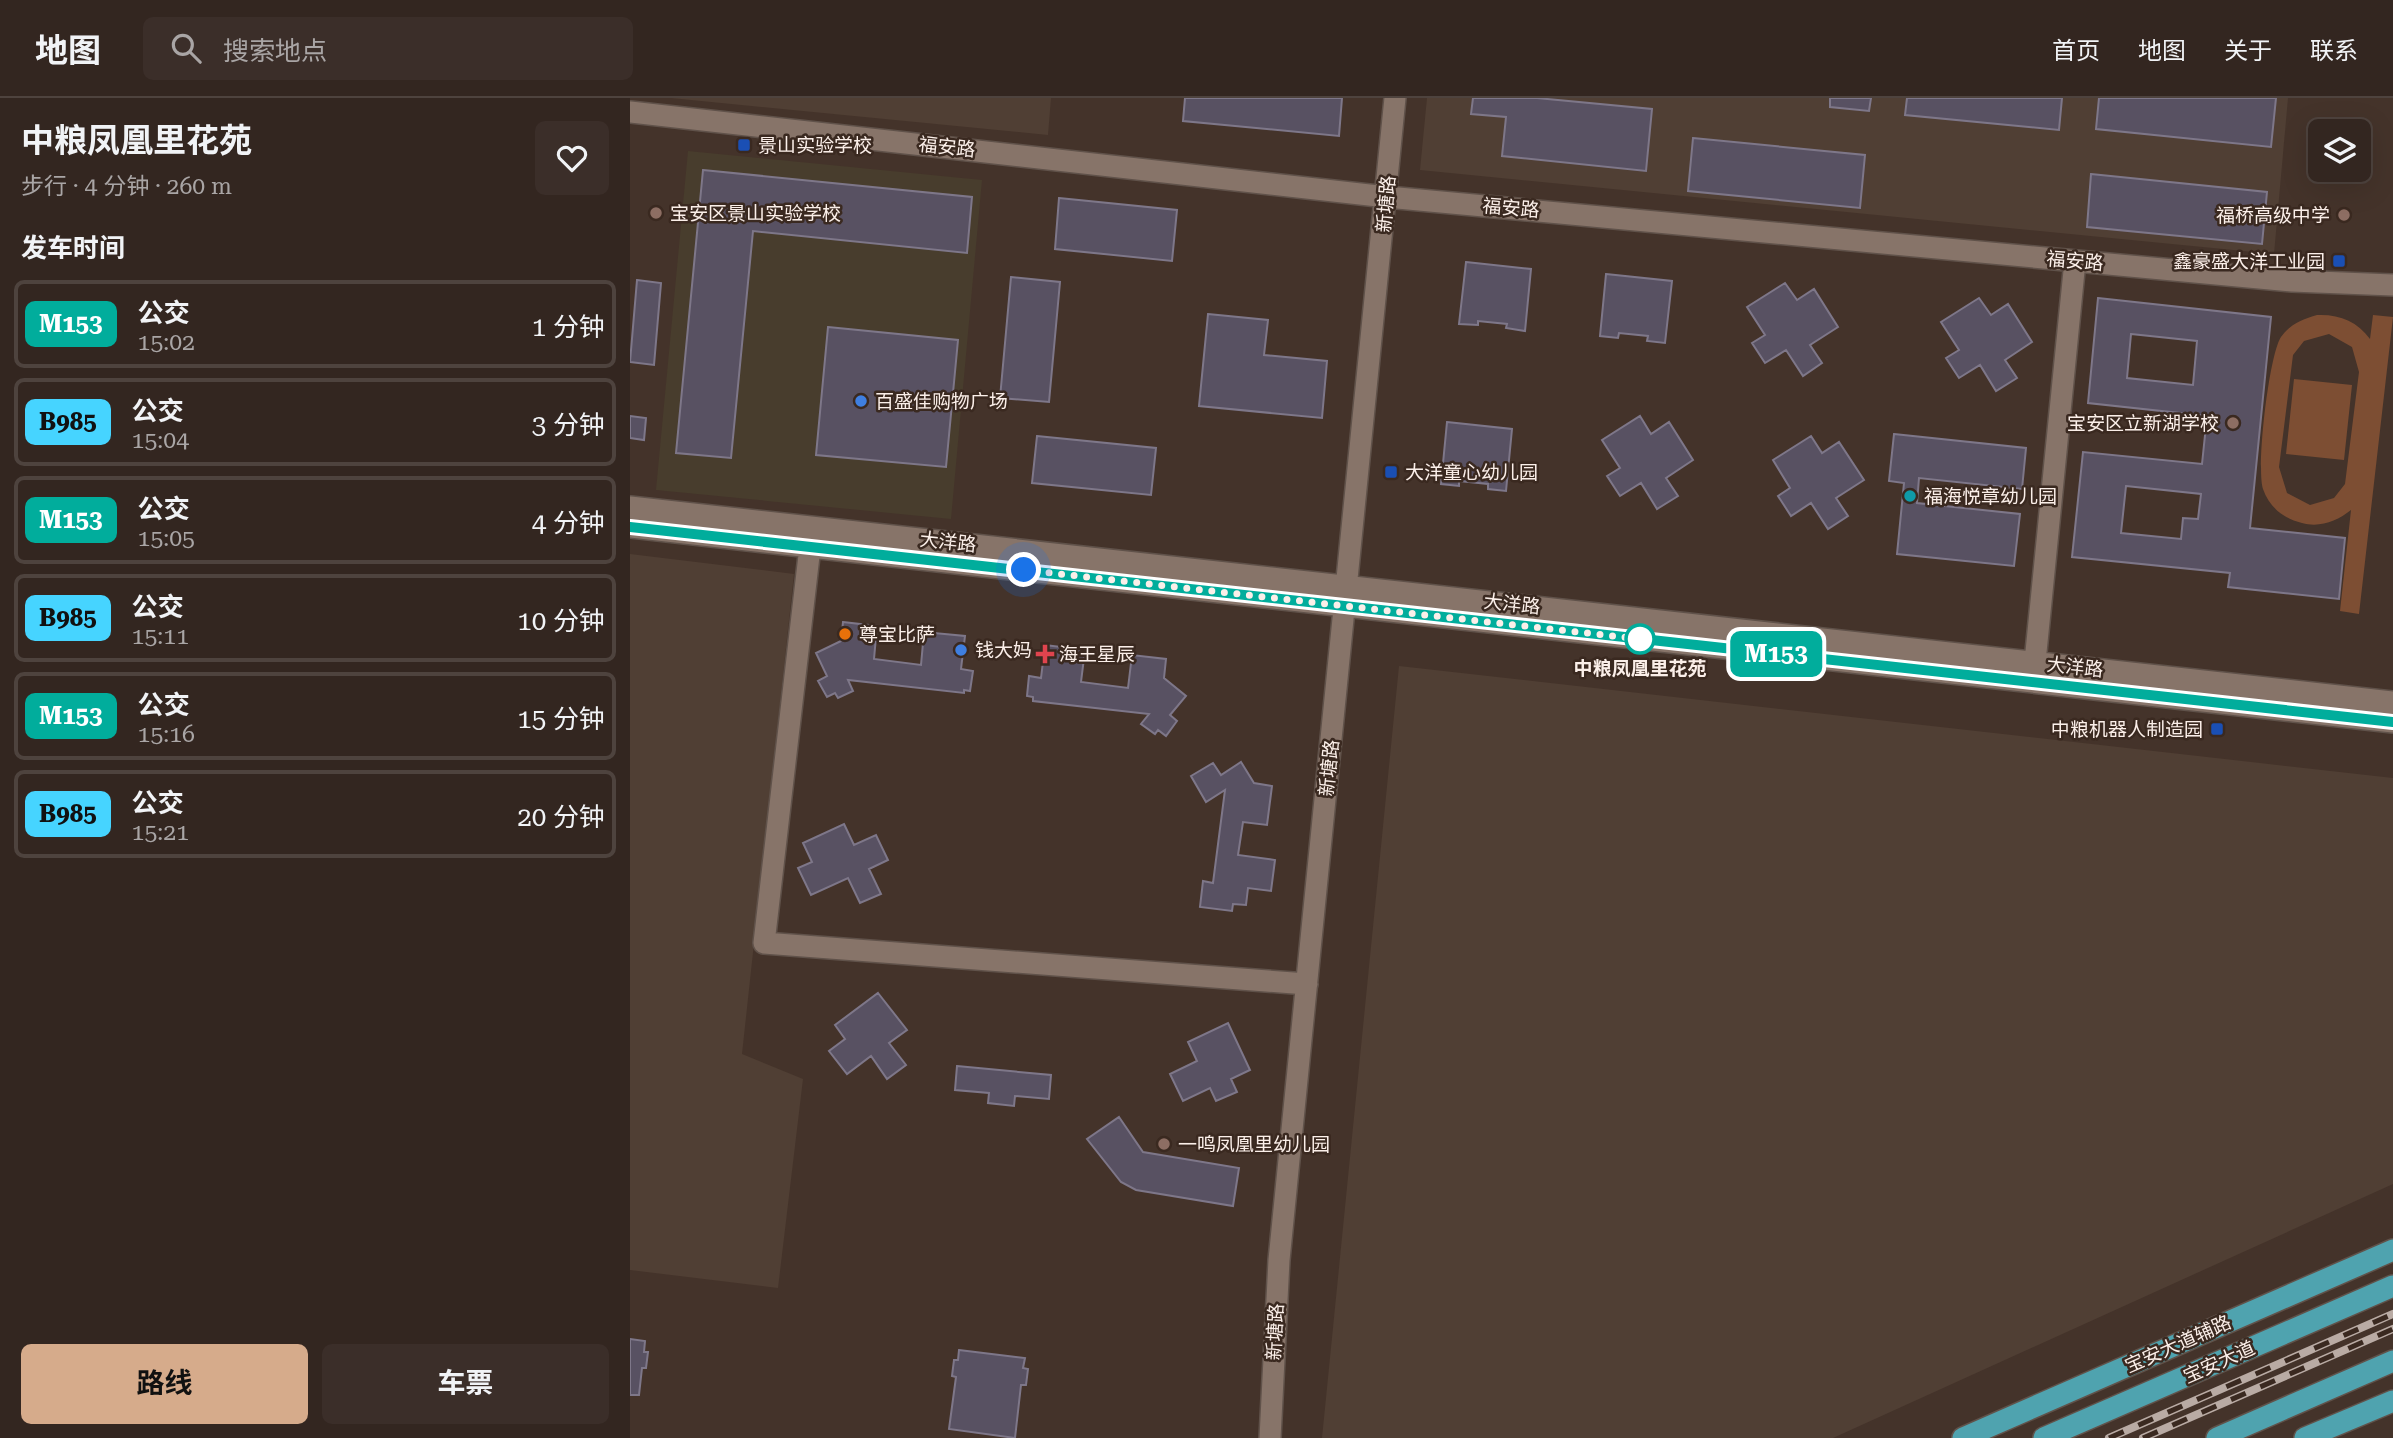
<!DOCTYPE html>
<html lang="zh">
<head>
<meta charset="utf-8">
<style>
	body { margin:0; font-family:"Roboto Serif","Noto Sans SC",serif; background:#3b2e29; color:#f1f3f6; height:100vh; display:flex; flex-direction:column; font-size:26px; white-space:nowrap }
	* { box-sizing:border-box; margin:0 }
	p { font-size:23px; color:#a9a5a5 }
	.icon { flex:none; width:38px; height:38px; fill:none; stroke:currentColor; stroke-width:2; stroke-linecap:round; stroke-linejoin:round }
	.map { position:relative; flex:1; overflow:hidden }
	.side { display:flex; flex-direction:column; background:#332620; width:630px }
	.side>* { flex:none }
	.badge { padding:0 14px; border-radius:10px; font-size:24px; line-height:46px }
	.controls { position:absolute; left:1678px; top:21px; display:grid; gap:14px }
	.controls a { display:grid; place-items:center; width:63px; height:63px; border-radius:10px; background:#332620; box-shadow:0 7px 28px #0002,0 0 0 2px #4e433e; font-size:35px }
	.you { position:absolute; width:35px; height:35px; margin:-18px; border:5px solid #fff; border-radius:50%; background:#1a73e8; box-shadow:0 0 0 10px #1a73e833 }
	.map>.badge { position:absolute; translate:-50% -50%; box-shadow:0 0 0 4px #fff }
	h2 { padding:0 21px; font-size:26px; line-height:63px }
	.round { display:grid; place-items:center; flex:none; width:74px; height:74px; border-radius:10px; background:#3b2e29 }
	.overview { display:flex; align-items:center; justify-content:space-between; height:119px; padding:0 21px }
	h1 { font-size:33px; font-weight:700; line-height:52px }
	.primary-button { display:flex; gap:14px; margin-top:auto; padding:14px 21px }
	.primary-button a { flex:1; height:80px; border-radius:10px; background:#d6ab8b; color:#111; font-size:28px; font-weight:700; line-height:80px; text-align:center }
	.primary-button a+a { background:#3b2e29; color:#f1f3f6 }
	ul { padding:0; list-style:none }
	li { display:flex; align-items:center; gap:21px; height:88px; margin:0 14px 10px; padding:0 7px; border:4px solid #4e433e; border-radius:10px }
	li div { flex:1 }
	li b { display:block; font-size:26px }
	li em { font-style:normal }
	li .badge { min-width:77px; font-weight:700; text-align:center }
	header { display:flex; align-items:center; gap:42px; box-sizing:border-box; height:98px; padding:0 35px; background:#332620; border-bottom:2px solid #4e433e }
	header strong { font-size:33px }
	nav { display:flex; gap:38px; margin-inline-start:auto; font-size:24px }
	.search { width:490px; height:63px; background:#3b2e29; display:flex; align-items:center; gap:18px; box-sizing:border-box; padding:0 24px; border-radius:10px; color:#a9a5a5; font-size:26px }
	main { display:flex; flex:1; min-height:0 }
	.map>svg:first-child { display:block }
</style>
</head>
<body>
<header>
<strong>地图</strong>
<div class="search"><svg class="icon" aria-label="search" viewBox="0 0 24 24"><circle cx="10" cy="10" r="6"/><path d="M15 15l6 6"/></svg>搜索地点</div>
<nav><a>首页</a><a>地图</a><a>关于</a><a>联系</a></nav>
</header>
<main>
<section class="side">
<div class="overview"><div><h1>中粮凤凰里花苑</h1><p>步行 · 4 分钟 · 260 m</p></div><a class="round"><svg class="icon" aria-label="heart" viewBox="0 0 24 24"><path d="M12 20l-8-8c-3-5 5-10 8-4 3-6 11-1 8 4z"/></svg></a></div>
<h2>发车时间</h2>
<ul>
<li><span class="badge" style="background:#01ad9c;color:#fff">M153</span><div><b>公交</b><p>15:02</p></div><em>1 分钟</em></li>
<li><span class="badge" style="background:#46d4ff;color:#111">B985</span><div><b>公交</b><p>15:04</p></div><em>3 分钟</em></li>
<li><span class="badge" style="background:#01ad9c;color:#fff">M153</span><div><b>公交</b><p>15:05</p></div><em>4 分钟</em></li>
<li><span class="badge" style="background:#46d4ff;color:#111">B985</span><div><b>公交</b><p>15:11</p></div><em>10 分钟</em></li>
<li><span class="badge" style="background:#01ad9c;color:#fff">M153</span><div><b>公交</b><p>15:16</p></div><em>15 分钟</em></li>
<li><span class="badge" style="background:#46d4ff;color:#111">B985</span><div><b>公交</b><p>15:21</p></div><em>20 分钟</em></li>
</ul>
<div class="primary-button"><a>路线</a><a>车票</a></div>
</section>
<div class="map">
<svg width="1763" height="1340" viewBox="0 0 1763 1340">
	<rect width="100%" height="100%" fill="#44332a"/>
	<path fill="#483d2d" d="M58,53l294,29 -31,339 -295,-29z"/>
	<path fill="#503f34" d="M41,0h380l-3,37z
		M797,0h861l-14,156 -854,-84z
		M0,456l164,20 -52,480 61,25 -25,209 -148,-18z
		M769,568l994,112v406l-560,254h-511z"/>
	<path fill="#7d4e33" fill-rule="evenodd" d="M1687,217c22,-1 40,6 53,24l3,-24 20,2 -34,297 -19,-3 11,-101c-14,11 -31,18 -49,13 -18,-4 -33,-16 -39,-34 -7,-21 6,-134 18,-152 9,-13 22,-18 36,-22zM1699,236l23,13 7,25 -14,112 -11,14 -24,7 -23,-12 -8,-26 14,-112 11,-14z
		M1664,281l58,6 -8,75 -58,-6z"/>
	<path fill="#585162" stroke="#7e7789" stroke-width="2" fill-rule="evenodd" d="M555,0h157l-3,38 -156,-15z
		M843,0h64l115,11 -6,62 -144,-15 4,-39 -35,-3z
		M1200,0h41l-2,13 -39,-4z
		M1277,0h155l-3,32 -154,-15z
		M1469,0h177l-5,49 -175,-18z
		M1063,40l172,17 -5,53 -172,-17z
		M73,72l269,27 -5,56 -214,-22 -22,227 -55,-5z
		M1461,76l176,18 -5,52 -175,-17z
		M429,100l118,12 -5,51 -117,-12z
		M836,164l65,7 -6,62 -19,-3 1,-4 -29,-3v4l-19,-1z
		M976,176l66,7 -7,62 -18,-2 1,-5 -29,-3 -1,5 -18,-2z
		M381,179l49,5 -11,120 -49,-4z
		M7,182l24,3 -7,82 -24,-3z
		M1155,185l12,17 17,-11 24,38 -28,18 12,18 -19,13 -17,-26 -21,13 -13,-20 13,-8 -18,-28z
		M1349,200l12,17 17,-11 24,38 -27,18 12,18 -21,13 -16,-26 -21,13 -13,-20 13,-8 -18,-28z
		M1468,200l173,19 -21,211 95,10 -6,61 -111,-12 2,-14 -158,-16 11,-105 119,12 5,-48 -119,-13zM1501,236l66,7 -4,44 -66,-7zM1496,388l75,8 -3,25 -15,-1 -2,21 -60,-6z
		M578,216l60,6 -4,35 63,6 -5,57 -123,-12z
		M198,229l130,13 -12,127 -130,-12z
		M0,318l16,2 -2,22 -14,-2z
		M1010,318l11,18 18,-12 24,38 -27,18 12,18 -21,13 -16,-26 -21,13 -13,-20 13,-8 -18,-28z
		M817,324l65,7 -6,62 -18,-2v-5l-29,-3v5l-18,-2z
		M1264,336l132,14 -4,41 -103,-11 -2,25 103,11 -6,52 -117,-12 7,-71 -15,-2z
		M407,338l119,12 -5,47 -119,-12z
		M1181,338l11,17 17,-11 25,38 -28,18 12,18 -20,13 -17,-26 -20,13 -13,-20 12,-8 -17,-28z
		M213,524l34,4 -3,33 47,6 3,-33 41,4 -4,33 12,2 -3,20 -6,-1v3l-116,-13 5,11 -15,7 -3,-5 -8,4 -9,-16 9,-5 -11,-23 25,-12z
		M415,547l40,5 -4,32 47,6 4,-33 34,4 -2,19 22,18 -16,19 7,6 -11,15 -8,-6 -3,4 -14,-10 8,-10 -116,-13v-4l-6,-1 2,-20 12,2z
		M611,664l13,21 18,3 -5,39 -24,-3 -5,33 37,5 -4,31 -23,-3 -2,17 -13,-1 -1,7 -32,-4 3,-26 10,2 12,-93 -19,12 -15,-26 22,-13 8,12z
		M214,726l10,21 22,-10 12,25 -19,9 12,25 -21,9 -12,-25 -37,17 -13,-27 14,-6 -9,-19z
		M248,895l29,37 -18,13 17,22 -19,14 -16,-23 -24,18 -18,-23 16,-12 -10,-14z
		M598,925l22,47 -19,9 6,13 -21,9 -6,-13 -27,13 -13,-27 27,-13 -9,-19z
		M327,968l94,9 -2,24 -34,-3 -1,10 -26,-3 1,-10 -34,-3z
		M489,1019l24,35 96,16 -6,38 -97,-16 -15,-8 -34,-43z
		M0,1241l15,2 -1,11h4l-2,16h-4l-3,27h-9z
		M329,1252l66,8 -2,10 5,1 -2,16h-5l-6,53 -66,-9 7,-52 -4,-1 2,-16h4z"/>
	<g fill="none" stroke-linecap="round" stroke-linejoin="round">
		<g stroke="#60524a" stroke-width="24">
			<path id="minor" d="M0,14l757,85 905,84 101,4
				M0,409l1763,195
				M0,429l1763,195
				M180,449l-46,396 543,41
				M1405,564l40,-401
				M640,1340l9,-178 116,-1162"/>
		</g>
		<g stroke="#60524a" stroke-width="24">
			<path id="major" d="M1333,1340l430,-188
				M1414,1340l349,-152
				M1587,1340l176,-77
				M1675,1340l88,-37"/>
		</g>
		<use href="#minor" stroke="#877469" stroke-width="21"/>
		<use href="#major" stroke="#4fa3af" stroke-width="21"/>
		<g stroke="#b9aba4" stroke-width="8">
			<path id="rail" d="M1479,1340l284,-124
				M1513,1340l250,-109"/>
		</g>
		<use href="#rail" stroke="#3a2920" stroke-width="5" stroke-dasharray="16" stroke-linecap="butt"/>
	</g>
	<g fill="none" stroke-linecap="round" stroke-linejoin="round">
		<g stroke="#fff" stroke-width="16">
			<path id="line" d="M0,429l1763,195"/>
		</g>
		<use href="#line" stroke="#01ad9c" stroke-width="10"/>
		<path stroke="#fbefe9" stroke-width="7" stroke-dasharray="0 12.6" d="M394,472l616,69"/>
	</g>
	<g fill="#1a4fb4" stroke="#3a2920" stroke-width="2.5">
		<rect x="107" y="40" width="14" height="14" rx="3.5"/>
		<rect x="1702" y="156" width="14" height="14" rx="3.5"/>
		<rect x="754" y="367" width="14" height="14" rx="3.5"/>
		<rect x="1580" y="624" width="14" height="14" rx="3.5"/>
	</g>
	<g fill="#8d6e63" stroke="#3a2920" stroke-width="2.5">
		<circle cx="26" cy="115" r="7"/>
		<circle cx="1714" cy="117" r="7"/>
		<circle cx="1603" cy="325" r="7"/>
		<circle cx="534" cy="1046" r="7"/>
	</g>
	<g fill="#3f7fe0" stroke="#3a2920" stroke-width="2.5">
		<circle cx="231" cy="303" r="7"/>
		<circle cx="331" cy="552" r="7"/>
	</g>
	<circle fill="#0f9aa8" stroke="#3a2920" stroke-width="2.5" cx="1280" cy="398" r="7"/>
	<circle fill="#e8710a" stroke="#3a2920" stroke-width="2.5" cx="215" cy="536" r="7"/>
	<circle fill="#fff" stroke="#01ad9c" stroke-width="3.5" cx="1010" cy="541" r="14"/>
	<path fill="#e0444e" stroke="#3a2920" stroke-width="2.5" d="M411.5 545.5h7v7h7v7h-7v7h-7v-7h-7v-7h7z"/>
	<g text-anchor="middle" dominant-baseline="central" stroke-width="5" stroke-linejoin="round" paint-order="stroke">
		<g font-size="19" fill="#fbefe9" stroke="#3a2920" text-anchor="start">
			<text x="128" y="47">景山实验学校</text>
			<text x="40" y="115">宝安区景山实验学校</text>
			<text x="1700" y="117" text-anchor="end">福桥高级中学</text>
			<text x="1695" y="163" text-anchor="end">鑫豪盛大洋工业园</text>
			<text x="245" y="303">百盛佳购物广场</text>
			<text x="1589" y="325" text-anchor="end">宝安区立新湖学校</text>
			<text x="775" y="374">大洋童心幼儿园</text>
			<text x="1294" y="398">福海悦章幼儿园</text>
			<text x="229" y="536">尊宝比萨</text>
			<text x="345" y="552">钱大妈</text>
			<text x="429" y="556">海王星辰</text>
			<text x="1573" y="631" text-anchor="end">中粮机器人制造园</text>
			<text x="548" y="1046">一鸣凤凰里幼儿园</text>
		</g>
		<g font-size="19" fill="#fbefe9" stroke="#3a2920">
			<text transform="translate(317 49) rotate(6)">福安路</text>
			<text transform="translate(756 106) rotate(-85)">新塘路</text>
			<text transform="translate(881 110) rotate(5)">福安路</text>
			<text transform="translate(1445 163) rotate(5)">福安路</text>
			<text transform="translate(318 444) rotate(6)">大洋路</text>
			<text transform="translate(882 506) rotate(6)">大洋路</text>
			<text transform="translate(1445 569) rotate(6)">大洋路</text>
			<text transform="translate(699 670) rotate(-84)">新塘路</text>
			<text transform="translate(645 1234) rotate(-87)">新塘路</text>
			<text transform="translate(1548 1246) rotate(-24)">宝安大道辅路</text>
			<text transform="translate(1589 1264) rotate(-24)">宝安大道</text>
		</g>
		<g font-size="19" font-weight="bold" fill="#fbefe9" stroke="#3a2920">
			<text x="1010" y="570">中粮凤凰里花苑</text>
		</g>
	</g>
</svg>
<div class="controls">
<a><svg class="icon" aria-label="layers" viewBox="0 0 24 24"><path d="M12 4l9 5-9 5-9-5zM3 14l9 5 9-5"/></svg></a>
</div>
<div class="you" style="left:394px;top:472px"></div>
<b class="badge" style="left:1146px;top:556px;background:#01ad9c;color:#fff">M153</b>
</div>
</main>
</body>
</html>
